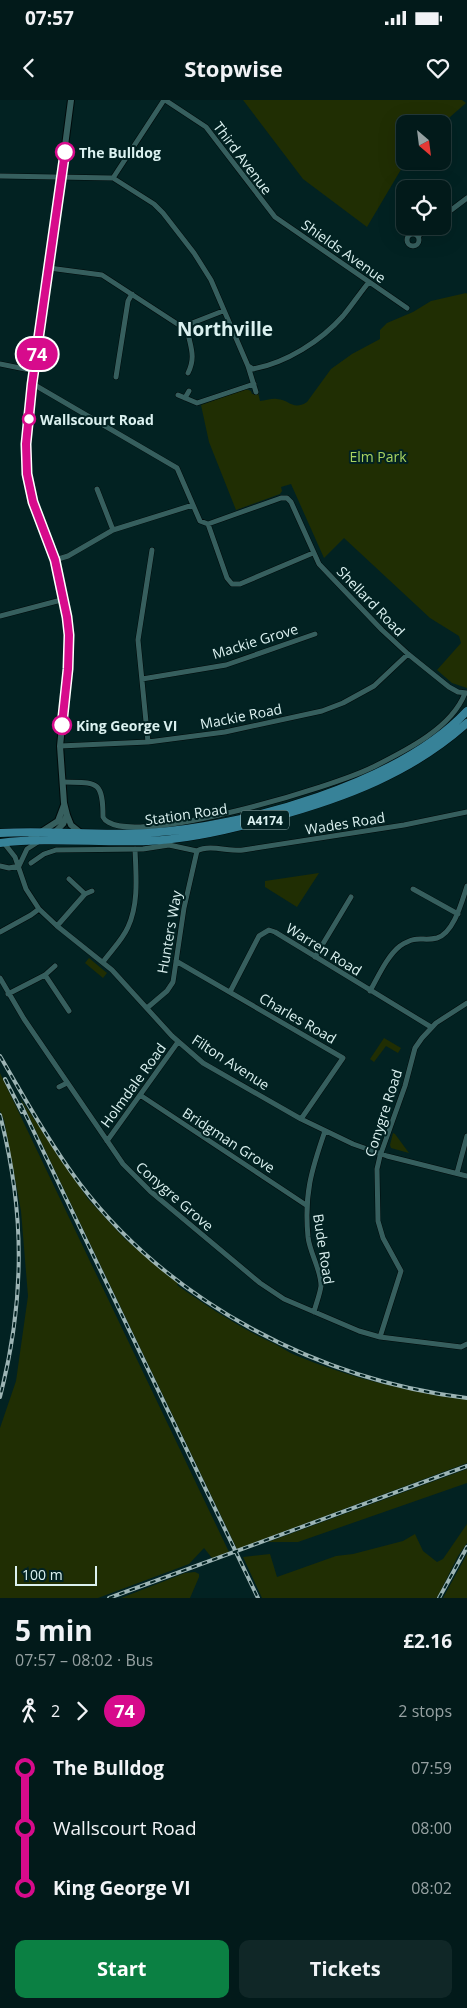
<!DOCTYPE html>
<html lang="en">
<head>
<meta charset="utf-8">
<style>
	body { margin:0; font-family:"Open Sans",sans-serif; background:#102727; color:#f1f3f6; height:100vh; display:flex; flex-direction:column; font-size:19px; white-space:nowrap }
	* { box-sizing:border-box; margin:0 }
	p { font-size:16px; color:#96a1a2 }
	.icon { flex:none; width:28px; height:28px; fill:none; stroke:currentColor; stroke-width:2; stroke-linecap:round; stroke-linejoin:round }
	.map { position:relative; height:1498px; overflow:hidden }
	.panel { display:flex; flex-direction:column; background:#021a1a; flex:1 }
	.panel>* { flex:none }
	.badge { padding:0 10px; border-radius:16px; font-size:18px; line-height:32px }
	.needle { width:32px; rotate:152deg }
	.tools { position:absolute; left:396px; top:15px; display:grid; gap:10px }
	.tools a { display:grid; place-items:center; width:55px; height:55px; border-radius:10px; background:#021a1a; box-shadow:0 5px 20px #0002,0 0 0 1px #233839; font-size:25px }
	.scale { position:absolute; left:15px; bottom:12px; width:82px; box-sizing:border-box; padding-left:5px; border:2px solid #dbf1f0; border-top:0; font-size:14px; line-height:18px; white-space:nowrap; color:#dbf1f0; -webkit-text-stroke:4px #022222; paint-order:stroke }
	.map>.badge { position:absolute; translate:-50% -50%; box-shadow:0 0 0 2px #fff }
	.legs { display:flex; align-items:center; gap:8px; height:55px; padding:0 15px; font-size:16px }
	.legs p { margin-inline-start:auto }
	.headline { display:flex; align-items:center; justify-content:space-between; height:85px; padding:0 15px }
	h1 { font-size:28px; font-weight:700; line-height:38px }
	.action { display:flex; gap:10px; margin-top:auto; padding:10px 15px }
	.action a { flex:1; height:58px; border-radius:10px; background:#0b8043; color:#fff; font-size:20px; font-weight:700; line-height:58px; text-align:center }
	.action a+a { background:#102727; color:#f1f3f6 }
	ul { padding:0 15px; list-style:none }
	li { display:flex; align-items:center; gap:18px; height:60px; font-size:19px }
	li i { display:grid; place-items:center; width:8px; height:100%; margin:0 6px; background:currentColor }
	li i::after { content:''; width:12px; height:12px; margin:-6px; border:4px solid; border-radius:50%; background:#021a1a }
	li p { margin-inline-start:auto }
	li:first-child i { background:linear-gradient(#0000 50%,currentColor 0) }
	li:last-child i { background:linear-gradient(currentColor 50%,#0000 0) }
	.status { display:flex; justify-content:space-between; align-items:center; height:35px; padding:0 25px; background:#021a1a; direction:ltr }
	.status svg { height:14px; fill:currentColor }
	header { display:flex; justify-content:space-between; align-items:center; height:65px; padding:0 15px; background:#021a1a; font-size:22px; font-weight:700 }
	.map>svg:first-child { display:block }
</style>
</head>
<body>
<div class="status"><b>07:57</b><svg viewBox="0 0 49 12"><path d="M0 12V9h3v3zM5 12V6h3v6zM10 12V3h3v9zM15 12V0h3v12zM26 1h20v11H26zM47 4h2v5h-2z"/></svg></div>
<header><svg class="icon" aria-label="back" viewBox="0 0 24 24"><path d="M15 5l-7 7 7 7"/></svg>Stopwise<svg class="icon" aria-label="heart" viewBox="0 0 24 24"><path d="M12 20l-8-8c-3-5 5-10 8-4 3-6 11-1 8 4z"/></svg></header>
<div class="map">
<svg width="467" height="1498" viewBox="0 0 467 1498">
	<rect width="100%" height="100%" fill="#022222"/>
	<path fill="#202e03" d="M243,0h219l4,3 -24,21h-37l1,37 -39,66 -64,-48z
		M466,193l1,1v394l-15,-5 -15,-13 24,-27 -2,-7 -29,-18 -86,-80 -20,20 -33,-74 -10,3 1,4 -2,3 -44,16 -27,-68 -8,-37 45,-16 5,2 1,3 6,-1 2,8c5,0 12,-3 17,-2 13,1 16,12 30,3l24,-33 21,-15 28,-15v-9l7,-7 26,-11 18,-11z
		M319,773l-22,34 -32,-20v-6z
		M89,858l18,15 -4,5 -18,-15z
		M384,938l17,10 -3,5 -12,-7 -12,16 -4,-3z
		M0,973l229,479 -17,6 -8,-10 -15,16 -91,34h-98v-170l16,-47 12,-85 -7,-85 -17,-91 -4,-9z
		M20,998l68,101 37,40 53,44 -1,2c31,22 63,43 98,59 6,3 13,8 20,11 55,23 113,37 172,44v64l-230,86z
		M393,1033l2,1 14,19 -18,-5 -1,-3z
		M467,1369v14l-169,59h-30z
		M467,1424v19l-9,13 -21,42h-175l-19,-41 27,-3 7,23 59,-21 17,-2 50,-13 12,-7 8,17 14,11 6,-3z
		M467,1454v44h-24z
		M195,1472l4,2v3l-9,21h-69l64,-25z"/>
	<g fill="none" stroke-linecap="round" stroke-linejoin="round">
		<g stroke="#000a0a" stroke-width="6">
			<path id="minor" d="M165,0l41,27 69,90 132,91
				M0,76l113,2 41,26 9,9 31,40 17,27 37,86 8,26
				M113,78l51,-78
				M442,117l25,-19
				M407 140a6 6 0 1 1 12 0a6 6 0 1 1-12 0Z
				M418,136l13,-10
				M49,168l53,7 80,52 41,-16
				M187,227c2,18 10,28 1,46
				M0,264l35,7
				M248,266l5,3c33,-6 68,-28 90,-53 9,-11 17,-23 26,-34
				M116,277l12,-76 4,-7
				M33,284l144,84 23,53 8,3
				M178,295l19,8 57,-19
				M185,298l4,-7
				M97,389l16,41
				M208,424l73,-26h6l4,4 28,62 63,66 26,24 41,33 9,5 9,1
				M208,424l19,54 5,6h8l73,-31
				M55,460l13,-4 45,-26 80,-25
				M0,516l65,-17
				M142,579l84,-14 89,-31
				M148,642l-10,-102 14,-90
				M60,646l88,-4 77,-10 97,-21 21,-8 31,-17 34,-32
				M63,682c33,1 40,-3 40,35 1,2 3,4 5,5 36,22 225,-35 265,-55 32,-16 79,-39 92,-74
				M4,743l11,14 11,32 13,20 18,17 55,44 60,66 31,27 98,56 52,25 34,12 80,20
				M197,751c13,-7 32,1 46,-1l161,-25 63,-13
				M31,763l13,-9 12,-4 87,-1 26,-4 28,6
				M0,766l9,2 10,-2
				M19,766l8,-17 11,-7
				M69,779l16,15 7,-3
				M413,789l45,25
				M57,826l28,-32
				M0,832l31,-17 8,-6
				M315,857l36,-60
				M176,861l167,97 -42,61
				M103,862c8,-11 20,-23 25,-35 11,-24 8,-52 7,-78
				M45,875l24,36
				M0,878l24,41 99,145 27,27 110,92 24,16 75,32 21,6 81,10 6,-3
				M370,891c8,-14 17,-35 30,-45 18,-12 22,-4 37,-8 17,-5 25,-37 30,-52
				M230,892l29,-56 10,-6 6,2 156,95
				M8,894l37,-19 10,-9
				M147,908l20,-17 6,-9 11,-74 13,-57
				M59,987l8,-4
				M140,995l166,110
				M107,1041l71,-99
				M457,1073l10,-37
				M314,1212c2,-8 6,-18 7,-26 0,-17 -11,-32 -13,-49 -4,-42 3,-66 17,-106
				M380,1237l21,-66 -18,-33 -5,-17 -1,-52 3,-13 25,-70 10,-38 7,-10 14,-15 31,-20"/>
		</g>
		<g stroke="#000a0a" stroke-width="8">
			<path id="tertiary" d="M71,0l-45,344 1,30 6,28 22,58 10,39 4,36 -1,34 -8,77 4,57 3,12 4,10 10,8
				M53,734l10,-10 4,-9
				M27,741l31,-20 6,-16"/>
		</g>
		<g stroke="#000a0a" stroke-width="9">
			<path id="primary" d="M0,733c49,-3 98,3 148,0 96,-6 252,-50 319,-122
				M0,743c49,-6 99,0 148,-2 43,-2 85,-12 126,-24 70,-19 139,-45 193,-94"/>
		</g>
		<use href="#minor" stroke="#365f5e" stroke-width="5"/>
		<use href="#tertiary" stroke="#365f5e" stroke-width="6"/>
		<use href="#primary" stroke="#378298" stroke-width="8"/>
		<g stroke="#9cb4b4" stroke-width="4">
			<path id="rail" d="M0,956c25,43 50,88 80,128 91,119 239,196 387,214
				M5,979l17,33
				M21,1005l237,493
				M0,1015c25,97 25,185 0,282
				M109,1498l358,-132
				M439,1498l28,-51"/>
		</g>
		<use href="#rail" stroke="#022222" stroke-width="2" stroke-dasharray="5.5" stroke-linecap="butt"/>
	</g>
	<g fill="none" stroke-linecap="round" stroke-linejoin="round">
		<g stroke="#fff" stroke-width="11">
			<path id="line-1" d="M62,625l6,-56 1,-34 -2,-18 -12,-57 -22,-58 -6,-28 -1,-30 6,-60 33,-232"/>
		</g>
		<use href="#line-1" stroke="#d70b8c" stroke-width="8"/>
	</g>
	<g fill="#fff" stroke="#d70b8c" stroke-width="2.5">
		<circle cx="65" cy="52" r="9"/>
		<circle cx="29" cy="319" r="6"/>
		<circle cx="62" cy="625" r="9"/>
	</g>
	<g text-anchor="middle" dominant-baseline="central" stroke-width="4" stroke-linejoin="round" paint-order="stroke">
		<rect fill="#022222" stroke="#9ab3b2" stroke-width="1" x="241" y="710.5" width="48" height="19" rx="4"/>
		<g font-size="12" font-weight="bold" fill="#dbf1f0">
			<text x="265" y="720">A4174</text>
		</g>
		<g font-size="14" font-weight="bold" fill="#dbf1f0" stroke="#022222" text-anchor="start">
			<text x="79" y="52">The Bulldog</text>
			<text x="40" y="319">Wallscourt Road</text>
			<text x="76" y="625">King George VI</text>
		</g>
		<g font-size="14" fill="#dbf1f0" stroke="#022222">
			<text transform="translate(243 58) rotate(53)">Third Avenue</text>
			<text transform="translate(344 151) rotate(35)">Shields Avenue</text>
			<text transform="translate(371 501) rotate(46)">Shellard Road</text>
			<text transform="translate(255 541) rotate(-17)">Mackie Grove</text>
			<text transform="translate(241 616) rotate(-11)">Mackie Road</text>
			<text transform="translate(186 714) rotate(-8)">Station Road</text>
			<text transform="translate(345 723) rotate(-9)">Wades Road</text>
			<text transform="translate(169 832) rotate(-80)">Hunters Way</text>
			<text transform="translate(324 849) rotate(32)">Warren Road</text>
			<text transform="translate(298 918) rotate(30)">Charles Road</text>
			<text transform="translate(231 962) rotate(33)">Filton Avenue</text>
			<text transform="translate(133 985) rotate(-54)">Holmdale Road</text>
			<text transform="translate(383 1013) rotate(-72)">Conygre Road</text>
			<text transform="translate(229 1040) rotate(33)">Bridgman Grove</text>
			<text transform="translate(175 1096) rotate(41)">Conygre Grove</text>
			<text transform="translate(324 1149) rotate(81)">Bude Road</text>
		</g>
		<g font-size="14" fill="#a9d461" stroke="#022222">
			<text x="378" y="356">Elm Park</text>
		</g>
		<g font-size="19" font-weight="bold" fill="#dbf1f0" stroke="#022222">
			<text x="225" y="229">Northville</text>
		</g>
	</g>
</svg>
<div class="tools">
<a><svg class="needle" viewBox="-14 -14 28 28"><path d="M0-13l5 13h-10z" fill="#e53935"/><path d="M0 13l5-13h-10z" fill="#96a1a2"/></svg></a>
<a><svg class="icon" aria-label="locate" viewBox="0 0 24 24"><circle cx="12" cy="12" r="6"/><path d="M12 2v4M12 18v4M2 12h4M18 12h4"/></svg></a>
</div>
<div class="scale">100 m</div>
<b class="badge" style="left:37px;top:254px;background:#d70b8c;color:#fff">74</b>
</div>
<section class="panel">
<div class="headline"><div><h1>5 min</h1><p>07:57 – 08:02 · Bus</p></div><b>£2.16</b></div>
<div class="legs"><svg class="icon" aria-label="walk" viewBox="0 0 24 24"><circle cx="13" cy="4" r="2"/><path d="M13 8l-2 6 4 7M11 14l-3 7M7 12l3-4h3l4 4"/></svg>2<svg class="icon" aria-label="forward" viewBox="0 0 24 24"><path d="M9 5l7 7-7 7"/></svg><b class="badge" style="background:#d70b8c;color:#fff">74</b><p>2 stops</p></div>
<ul>
<li><i style="color:#d70b8c"></i><b>The Bulldog</b><p>07:59</p></li>
<li><i style="color:#d70b8c"></i><span>Wallscourt Road</span><p>08:00</p></li>
<li><i style="color:#d70b8c"></i><b>King George VI</b><p>08:02</p></li>
</ul>
<div class="action"><a>Start</a><a>Tickets</a></div>
</section>
</body>
</html>
